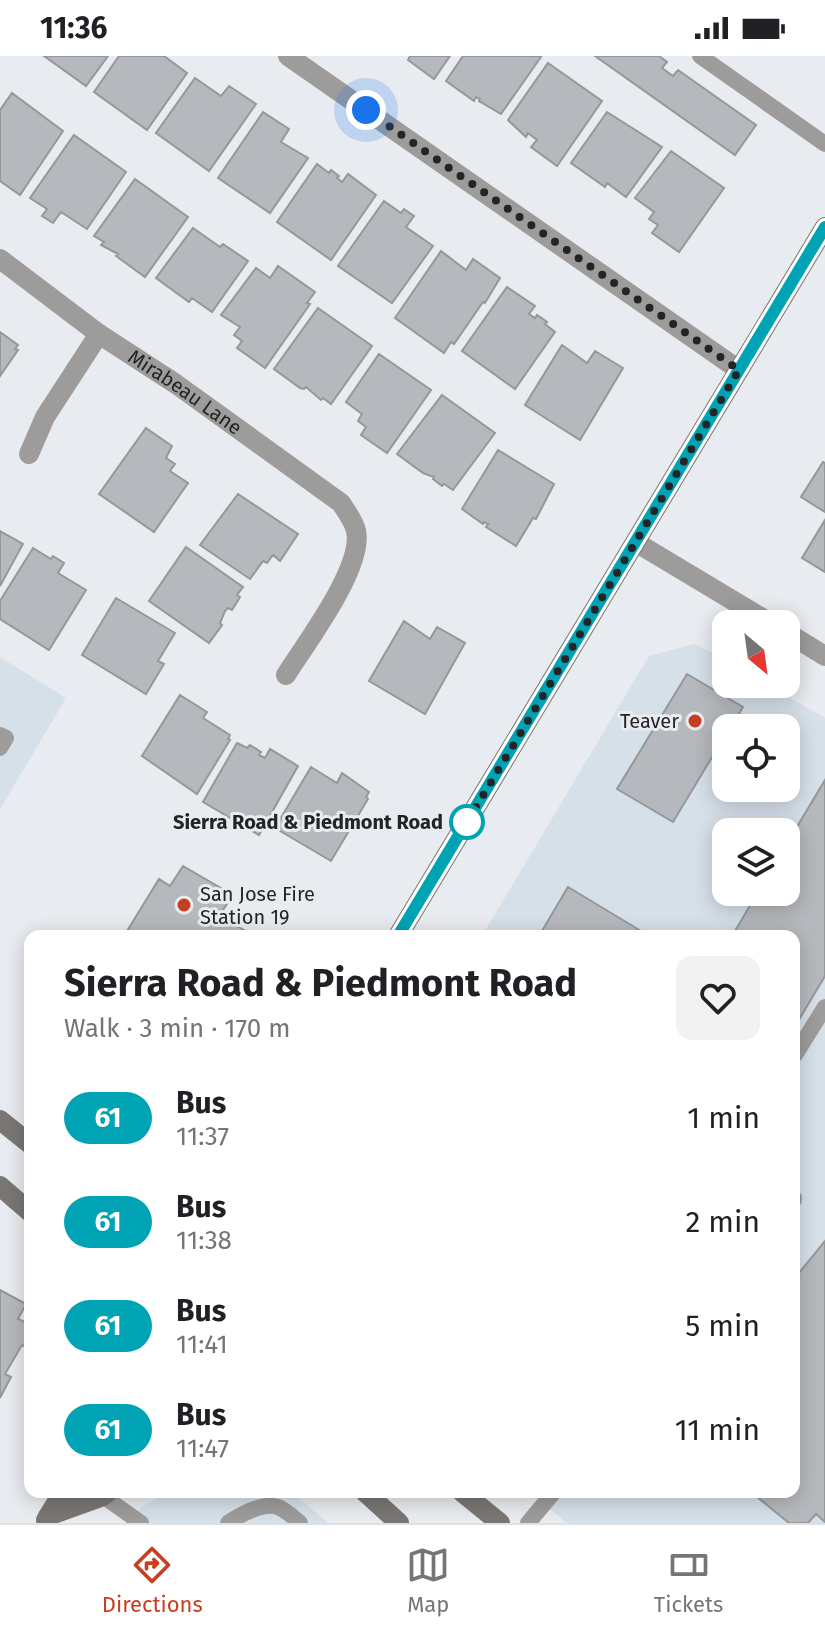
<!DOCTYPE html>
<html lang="en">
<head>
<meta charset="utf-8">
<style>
	body { margin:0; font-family:"Fira Sans",sans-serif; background:#f2f2f2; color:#202124; height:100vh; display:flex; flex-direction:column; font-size:30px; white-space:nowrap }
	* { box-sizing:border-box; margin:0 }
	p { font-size:26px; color:#757577 }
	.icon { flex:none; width:44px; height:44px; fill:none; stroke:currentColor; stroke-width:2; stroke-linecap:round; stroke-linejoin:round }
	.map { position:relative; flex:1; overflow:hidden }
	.side { position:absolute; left:24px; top:874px; width:776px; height:568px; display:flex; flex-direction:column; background:#fff; border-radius:16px; box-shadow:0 4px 20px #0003 }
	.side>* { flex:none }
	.badge { padding:0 16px; border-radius:26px; font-size:28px; line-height:52px }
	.needle { width:52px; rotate:151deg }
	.buttons { position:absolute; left:712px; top:554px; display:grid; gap:16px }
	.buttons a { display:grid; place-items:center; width:88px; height:88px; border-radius:16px; background:#fff; box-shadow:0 4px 20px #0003; font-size:40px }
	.you { position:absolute; width:40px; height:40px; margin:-20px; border:6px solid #fff; border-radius:50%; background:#1a73e8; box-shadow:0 0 0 12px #1a73e833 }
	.map>.badge { position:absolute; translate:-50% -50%; box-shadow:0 0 0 4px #fff }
	.round { display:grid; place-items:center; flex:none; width:84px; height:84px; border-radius:16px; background:#f2f2f2 }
	.overview { display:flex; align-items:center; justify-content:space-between; height:136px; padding:0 40px }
	h1 { font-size:38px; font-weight:700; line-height:60px }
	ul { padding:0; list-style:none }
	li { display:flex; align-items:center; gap:24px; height:104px; padding:0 40px }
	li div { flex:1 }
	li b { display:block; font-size:30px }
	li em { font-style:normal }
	li .badge { min-width:88px; font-weight:700; text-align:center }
	.status { display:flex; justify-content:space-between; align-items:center; height:56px; padding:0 40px; background:#fff; direction:ltr }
	.status svg { height:22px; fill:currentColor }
	.menu { display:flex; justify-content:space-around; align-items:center; height:112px; border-top:2px solid #e0e0e0; background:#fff; font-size:22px; color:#757577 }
	.menu a { display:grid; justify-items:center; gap:4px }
	.menu .active { color:#c83e20 }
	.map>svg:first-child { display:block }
</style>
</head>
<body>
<div class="status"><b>11:36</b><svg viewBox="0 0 49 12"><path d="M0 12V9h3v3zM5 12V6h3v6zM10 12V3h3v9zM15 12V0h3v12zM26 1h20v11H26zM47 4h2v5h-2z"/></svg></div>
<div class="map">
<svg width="825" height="1467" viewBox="0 0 825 1467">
	<rect width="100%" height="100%" fill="#e8ebef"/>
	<path fill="#d6e0e9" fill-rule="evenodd" d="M695,588l31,17v23h40l59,34v805h-258l-38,-31h265v-556h-312l167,-280zM726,672h60v60h-60zM726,776h60v60h-60z
		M0,601l66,41 -66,111z
		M167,1436h125l36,31h-197l9,-15z"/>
	<path fill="#b5b8bc" stroke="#94989b" stroke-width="2" d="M44,0h64l-22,30z
		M119,0h45l23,17 -40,57 -53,-38z
		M410,0h40l-16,23 -26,-19z
		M463,0h76l2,1 -40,57 -22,-13 1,-2 -4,-2 -2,4 -28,-20z
		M595,0h64l8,6 -5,6 11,8 5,-6 78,55 -21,30z
		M548,7l54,38 -45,65 -26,-19 6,-7 -9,-7 -2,4 -18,-17z
		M195,22l26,18 8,-10 27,18 -47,67 -53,-38z
		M12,37l51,38 -43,64 -20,-14v-71z
		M263,56l26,17 -8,13 27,16 -38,55 -52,-35z
		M607,56l55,35 -36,50 -19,-14 -2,4 -34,-24z
		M74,79l52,37 -39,57 -26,-17 -8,11 -11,-7 5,-7 -17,-11z
		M671,95l53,37 -45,64 -27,-19 6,-8 -9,-6 5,-7 -19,-14z
		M317,108l12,9 2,-3 8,6 -2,2 5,4 6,-8 28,21 -45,65 -54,-38z
		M135,123l53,38 -43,60 -29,-21 2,-2 -17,-9 3,-3 -10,-6z
		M384,145l17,12 3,-4 10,7 -8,11 27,19 -41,57 -54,-37z
		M193,172l27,19 3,-3 25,17 -36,51 -20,-14 -3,4 -33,-24z
		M441,195l25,19 7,-11 27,19 -15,25 -2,-1 -29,42 -3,-2 -7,11 -49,-35z
		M278,210l37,26 -8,11 3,1 -45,64 -28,-20 5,-7 -8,-6 6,-8 -19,-12 35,-47 14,10z
		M507,231l28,19 -6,8 6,4 2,-3 10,7 -2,2 10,8 -40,57 -53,-38z
		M318,252l54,38 -41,58 -8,-6 -2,2 -15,-13 -2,2 -4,-1 -26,-19z
		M0,276l18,13 -3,4 3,1 -18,26z
		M562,289l25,18 8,-12 28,17 -43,72 -55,-35z
		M379,298l52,36 -44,63 -26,-18 5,-8 -8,-6 4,-7 -16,-12z
		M442,339l53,38 -42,57 -9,-6 -2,2 -9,-7 1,-2 -11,-4 -26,-19z
		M146,372l26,18 -6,12 9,6 -5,7 18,12 -34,49 -55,-38z
		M498,394l56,34 -18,35 -3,-1 -17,28 -30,-19 2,-3 -4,-2 -1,2 -21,-15z
		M823,406l2,1v49l-24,-15z
		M238,438l60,40 -18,27 -7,-6 -6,8 -4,-2 -13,18 -50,-34z
		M825,464v52l-23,-14z
		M0,475l23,13 -23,42z
		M186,491l57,40 -6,8 3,2 -8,13 -4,-2 -3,3 -5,12 2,2 -13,18 -60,-42z
		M33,492l18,11 2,-3 11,7 -6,10 28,17 -37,60 -49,-31v-18z
		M116,542l59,35 -17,28 6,3 -18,30 -64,-39z
		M404,565l26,18 7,-12 28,16 -40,71 -56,-33z
		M687,618l56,33 -13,21h-4v6l-53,88 -56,-33z
		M180,639l27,17 -4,6 27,17 -2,4 2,1 -33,54 -55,-38z
		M237,687l10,5 3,-3 11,7 -2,3 6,3 5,-9 28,17 -39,69 -56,-33z
		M311,711l26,16 5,-10 27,19 -3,5 2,2 -37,62 -56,-33z
		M825,724v196l-31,52v-92h-62l26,-44h28v-47z
		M183,810l50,29 -14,21 25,14 -4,6h-116l35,-57 11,7z
		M568,831l73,44 -3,5h-99z
		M825,1185v281l-9,-8 -8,9h-19l-38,-31h43v-213z
		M0,1234l26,14 -8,15 12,5v20l-2,4 -6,-3 -17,29 6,3 -11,21z"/>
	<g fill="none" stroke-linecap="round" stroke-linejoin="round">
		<path stroke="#9e9c9b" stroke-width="16" d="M700,0l125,88
			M0,679l6,3 -6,10
			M795,999l30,-48
			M794,1142v2
			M103,1440l38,27
			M228,1467c12,-8 35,-21 50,-16 8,3 16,11 22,16
			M528,1467l26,-31"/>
		<g stroke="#9e9c9b" stroke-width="20">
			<path d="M288,0l451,314"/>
			<path id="s1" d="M0,203l99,75 77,50 165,119c5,8 13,18 15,28 8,36 -50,112 -70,144"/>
			<path d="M29,398l16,-37 54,-83"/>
			<path d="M637,487l135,81"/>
			<path d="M786,576l39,24"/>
		</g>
		<path stroke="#797674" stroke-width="20" d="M398,880l427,-709
			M0,1064l30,24
			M0,1130l30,26
			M365,1436l34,31
			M462,1436l38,31
			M48,1460l55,-20 5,-4
			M46,1464l17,-28"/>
	</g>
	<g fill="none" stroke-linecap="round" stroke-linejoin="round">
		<g stroke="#fff" stroke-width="18">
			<path id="line" d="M398,880l427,-709"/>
		</g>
		<use href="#line" stroke="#00a3b4" stroke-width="12"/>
		<path stroke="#232426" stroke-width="8" stroke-dasharray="0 14.4" d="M366,54l373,260 -272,452"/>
	</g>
	<g fill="#c83e20" stroke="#e8ebef" stroke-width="3">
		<circle cx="695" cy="665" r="8"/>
		<circle cx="184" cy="849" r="8"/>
	</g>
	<circle fill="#fff" stroke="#00a3b4" stroke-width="4" cx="467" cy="766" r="16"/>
	<g text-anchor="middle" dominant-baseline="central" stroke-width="6" stroke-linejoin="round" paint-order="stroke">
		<g font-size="20" fill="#232426" stroke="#e8ebef">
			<text stroke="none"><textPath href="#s1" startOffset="228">Mirabeau Lane</textPath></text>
		</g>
		<g font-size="20" fill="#232426" stroke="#e8ebef" text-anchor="end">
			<text x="679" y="665">Teaver</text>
			<text x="200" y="838" text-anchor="start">San Jose Fire<tspan x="200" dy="23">Station 19</tspan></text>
		</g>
		<g font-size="20" font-weight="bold" fill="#232426" stroke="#e8ebef" text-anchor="end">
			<text x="443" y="766">Sierra Road &amp; Piedmont Road</text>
		</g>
	</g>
</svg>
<div class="buttons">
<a><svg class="needle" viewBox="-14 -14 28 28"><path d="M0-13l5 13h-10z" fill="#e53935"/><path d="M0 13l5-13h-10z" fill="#757577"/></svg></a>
<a><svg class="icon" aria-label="locate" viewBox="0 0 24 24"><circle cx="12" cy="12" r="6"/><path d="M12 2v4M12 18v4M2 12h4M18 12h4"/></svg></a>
<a><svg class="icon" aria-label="layers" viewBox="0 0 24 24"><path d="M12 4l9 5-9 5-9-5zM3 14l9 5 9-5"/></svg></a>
</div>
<div class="you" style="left:366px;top:54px"></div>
<section class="side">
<div class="overview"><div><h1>Sierra Road &amp; Piedmont Road</h1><p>Walk · 3 min · 170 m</p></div><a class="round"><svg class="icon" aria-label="heart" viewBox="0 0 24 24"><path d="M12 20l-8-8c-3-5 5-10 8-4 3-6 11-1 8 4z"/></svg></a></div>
<ul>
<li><span class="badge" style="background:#00a3b4;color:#fff">61</span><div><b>Bus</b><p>11:37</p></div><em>1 min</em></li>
<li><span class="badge" style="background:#00a3b4;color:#fff">61</span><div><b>Bus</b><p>11:38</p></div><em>2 min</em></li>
<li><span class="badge" style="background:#00a3b4;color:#fff">61</span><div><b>Bus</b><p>11:41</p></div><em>5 min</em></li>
<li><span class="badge" style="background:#00a3b4;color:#fff">61</span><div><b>Bus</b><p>11:47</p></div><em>11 min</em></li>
</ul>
</section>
</div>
<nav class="menu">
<a class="active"><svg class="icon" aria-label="directions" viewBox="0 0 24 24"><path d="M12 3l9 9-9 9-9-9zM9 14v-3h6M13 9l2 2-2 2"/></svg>Directions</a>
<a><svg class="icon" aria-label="map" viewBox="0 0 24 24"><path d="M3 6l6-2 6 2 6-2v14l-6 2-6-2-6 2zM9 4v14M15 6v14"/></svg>Map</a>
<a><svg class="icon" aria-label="tickets" viewBox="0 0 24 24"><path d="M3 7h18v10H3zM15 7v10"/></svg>Tickets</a>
</nav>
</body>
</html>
